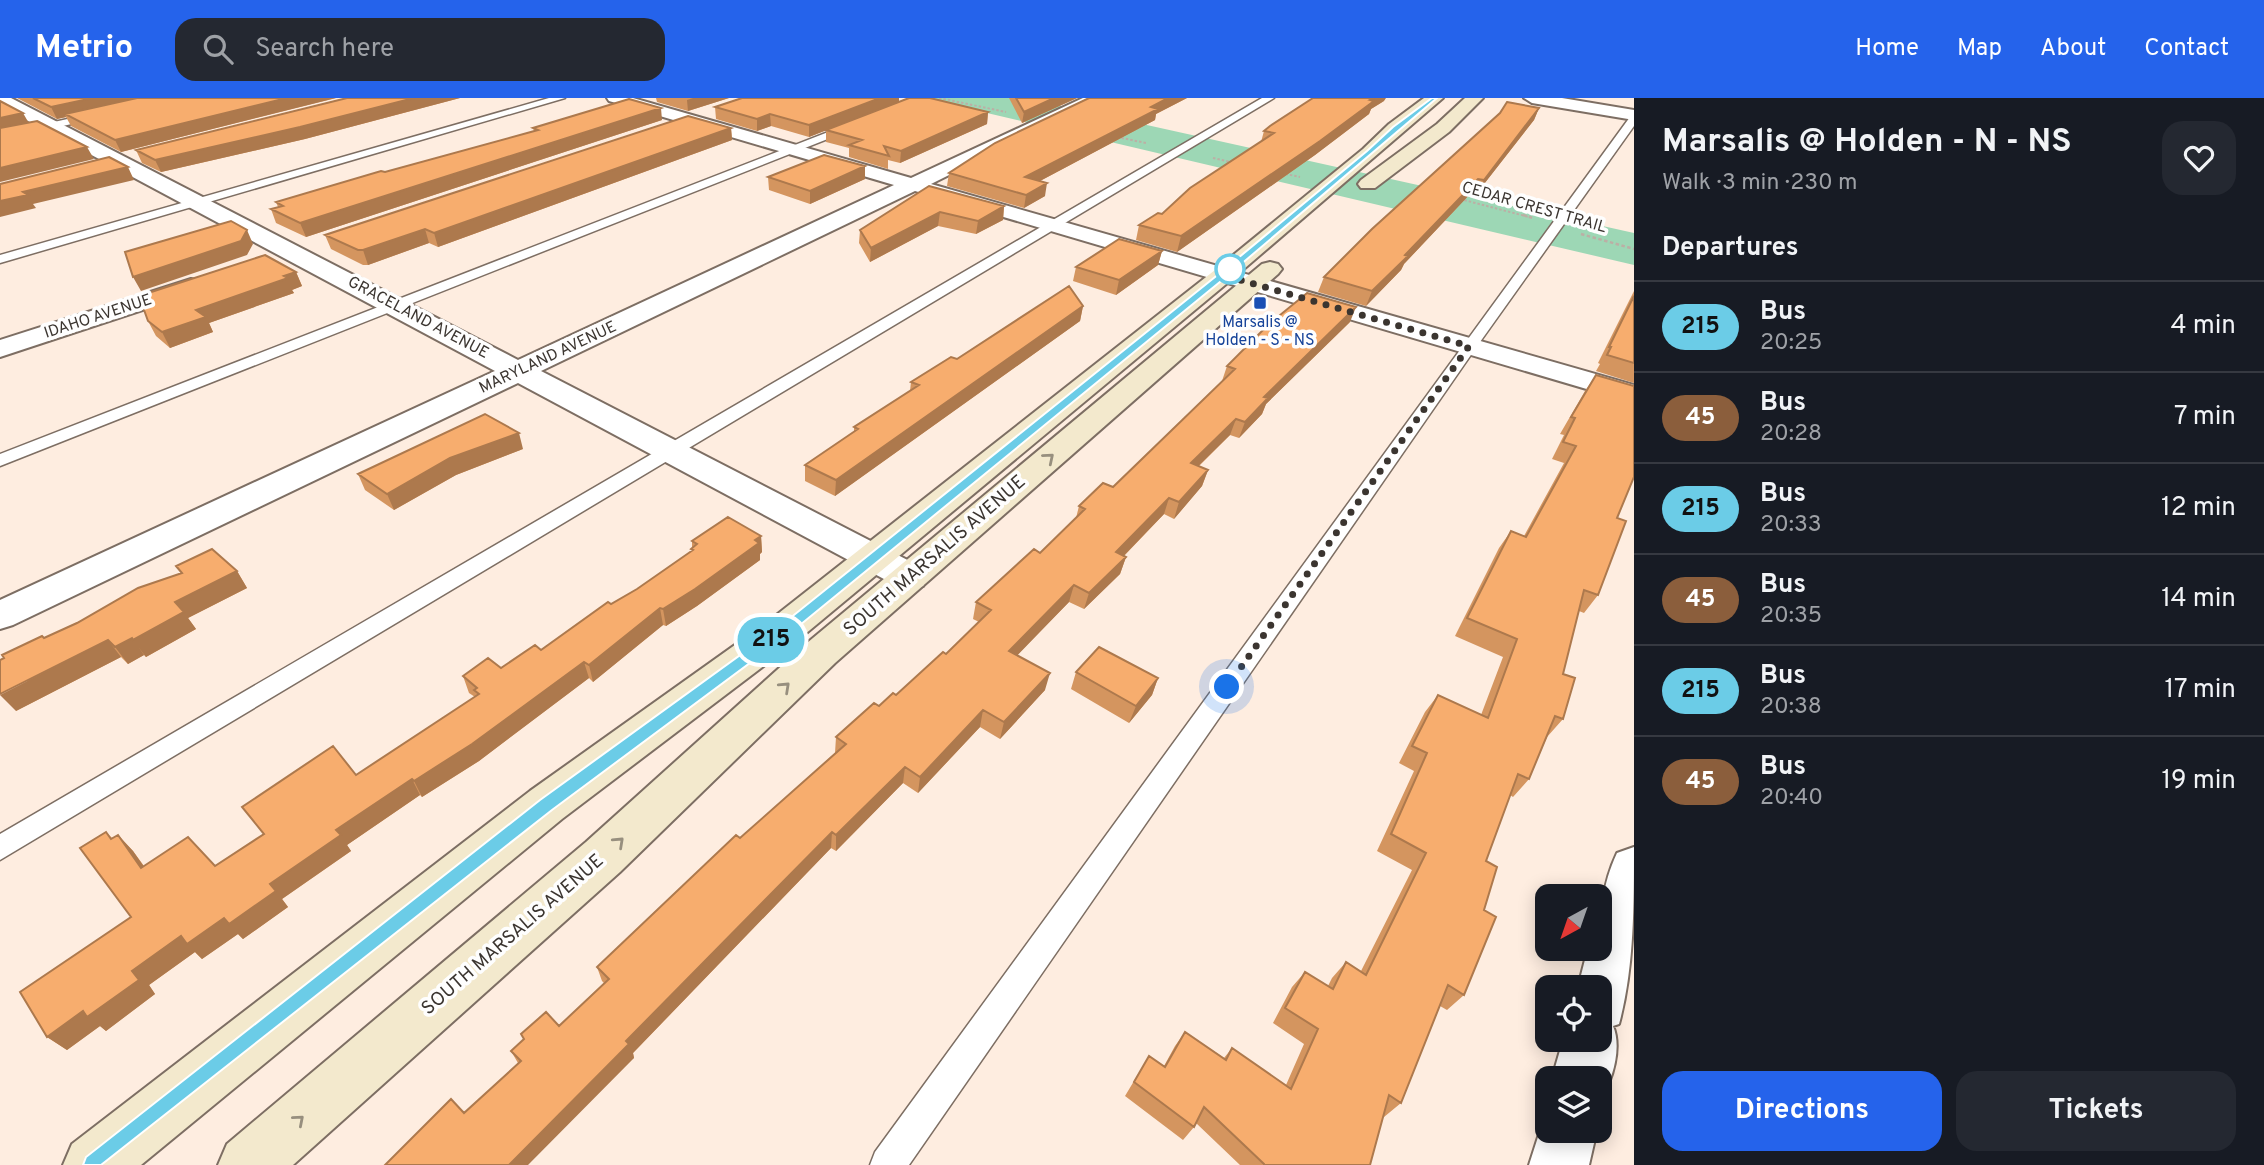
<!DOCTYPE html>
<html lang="en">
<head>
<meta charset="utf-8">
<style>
	body { margin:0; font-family:Overpass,sans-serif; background:#242831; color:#f1f3f6; height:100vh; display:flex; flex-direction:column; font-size:26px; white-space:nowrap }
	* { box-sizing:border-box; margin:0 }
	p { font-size:23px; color:#9ea1a6 }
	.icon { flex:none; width:38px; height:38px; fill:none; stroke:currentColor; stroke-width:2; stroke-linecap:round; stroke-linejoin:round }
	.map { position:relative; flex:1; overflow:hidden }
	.sheet { display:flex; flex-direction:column; background:#171b24; width:630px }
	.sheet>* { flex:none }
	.badge { padding:0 14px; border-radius:23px; font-size:24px; line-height:46px }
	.needle { width:46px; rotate:220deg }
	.fabs { position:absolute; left:1535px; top:786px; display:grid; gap:14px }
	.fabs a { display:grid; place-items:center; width:77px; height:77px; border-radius:14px; background:#171b24; box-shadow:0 4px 18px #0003; font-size:35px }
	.you { position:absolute; width:35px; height:35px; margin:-18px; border:5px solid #fff; border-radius:50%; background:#1a73e8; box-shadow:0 0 0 10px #1a73e833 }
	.map>.badge { position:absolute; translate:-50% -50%; box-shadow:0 0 0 4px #fff }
	h2 { padding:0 28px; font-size:26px; line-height:63px }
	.round { display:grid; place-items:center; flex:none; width:74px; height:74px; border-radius:21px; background:#242831 }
	.summary { display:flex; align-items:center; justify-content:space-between; height:119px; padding:0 28px }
	h1 { font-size:33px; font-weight:700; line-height:52px }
	.action { display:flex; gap:14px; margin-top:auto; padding:14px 28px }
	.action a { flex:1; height:80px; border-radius:21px; background:#2563eb; color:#fff; font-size:28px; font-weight:700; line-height:80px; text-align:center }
	.action a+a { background:#242831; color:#f1f3f6 }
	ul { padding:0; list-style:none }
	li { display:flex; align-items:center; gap:21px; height:91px; padding:0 28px; border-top:2px solid #363941 }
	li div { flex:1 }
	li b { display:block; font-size:26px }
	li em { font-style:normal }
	li .badge { min-width:77px; font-weight:700; text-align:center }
	header { display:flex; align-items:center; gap:42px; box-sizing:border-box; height:98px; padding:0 35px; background:#2563eb; color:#fff }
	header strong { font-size:33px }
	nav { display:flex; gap:38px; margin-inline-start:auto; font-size:24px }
	.search { width:490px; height:63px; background:#242831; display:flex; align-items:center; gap:18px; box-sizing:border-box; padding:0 24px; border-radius:21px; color:#9ea1a6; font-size:26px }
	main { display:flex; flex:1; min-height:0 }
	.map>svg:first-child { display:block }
</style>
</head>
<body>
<header>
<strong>Metrio</strong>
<div class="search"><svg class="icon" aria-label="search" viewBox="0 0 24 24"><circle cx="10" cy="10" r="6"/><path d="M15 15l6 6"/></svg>Search here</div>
<nav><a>Home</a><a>Map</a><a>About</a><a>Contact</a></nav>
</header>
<main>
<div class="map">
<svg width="1634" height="1067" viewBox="0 0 1634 1067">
	<rect width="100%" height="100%" fill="#feede0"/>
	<path fill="#9dd7b5" d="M923,0h102l609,135v32z"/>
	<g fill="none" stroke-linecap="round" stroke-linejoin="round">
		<g stroke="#7d6e63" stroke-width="3">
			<path id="service" d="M549,0h16l-565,165v-8z
				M1262,0h12l-1274,762v-26z
				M99,14l5,3 -1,2 -103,23v-6z
				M1634,18v10l-159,223 -566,816h-39l5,-13 755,-1035z
				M854,24l5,3 -1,2 -858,339v-12z"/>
		</g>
		<g stroke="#7d6e63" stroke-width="4">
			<path id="minor" d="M0,0h11l507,262 376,-175 -285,-84 -2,-3h26l278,80 172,-80h21l-173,86 703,201v18l-719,-212 -374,180 382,197 5,9 -5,9 -13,3 -13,-3 -379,-203 -505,242 -13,4v-29l495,-229 -495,-265z
				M191,181l9,2 3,5 -3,5 -200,66v-17z
				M1634,749c0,59 0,122 -15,177l-6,2c9,21 0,55 -13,73v-21h-48l11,-38h37v-53h-22l10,-39h12c0,-34 2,-63 17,-95z
				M1547,1011v21h50l-8,35h-60z"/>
		</g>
		<g stroke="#7d6e63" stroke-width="4">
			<path id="tertiary" d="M1524,0h38l72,12v10l-102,-17z"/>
		</g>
		<g stroke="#7d6e63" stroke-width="4">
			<path id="secondary" d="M1424,0h19l-212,182 -433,360 -236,179 -421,346h-78l9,-21 458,-353 240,-171 445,-350 148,-121 26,-25z
				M1465,0h18l-34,34 -74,56h-14l-3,-4 3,-4 76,-56z
				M1270,164l8,2 4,5 -4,5 -443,389 -215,209 -327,293h-75l9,-21 359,-302 221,-199 455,-379z"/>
		</g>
		<path stroke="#bcafa5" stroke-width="2" stroke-dasharray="2.5 2" stroke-linecap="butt" d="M939,0l67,14
			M1117,39l29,6
			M1213,60l22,5
			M1281,75l19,4
			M1460,101l69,18"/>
		<path stroke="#bcafa5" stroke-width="2.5" stroke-dasharray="3.5 2.5" stroke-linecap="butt" d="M1523,117l10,3
			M1581,136l53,15"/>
		<use href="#service" fill="#fff" fill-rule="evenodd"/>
		<use href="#minor" fill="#fff" fill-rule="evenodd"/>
		<use href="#tertiary" fill="#fff" fill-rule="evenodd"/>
		<use href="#secondary" fill="#f3e9cd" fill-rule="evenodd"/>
	</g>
	<path fill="#d4955f" d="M17,0h319l-215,54 -50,-26 -5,-9 -9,2z
		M347,0h113l-155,41 -144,33 -19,-9 -6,-13z
		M656,0h73l-41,13 -31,-9z
		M1009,0h68l-55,25z
		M1089,0h98l-31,16 -1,6 -115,61 5,15 -21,12 -77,-22 2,-13z
		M1384,3l-13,8 -2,5 -54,41 -138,97 -41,-12 3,-15 23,-11 99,-72 3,-11z
		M899,4l89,10 -1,12 -87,39 -12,-3v9l-39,-12v-9l-23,-6v-12l-17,7 -38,-11 -14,5 -41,-12 -1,-12z
		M1539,10l-5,12 -57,73 -5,-1 -68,72 -3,6 -35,36 -48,-14 6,-15z
		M662,22l-356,117 -30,-14 -5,-14 7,-2 -2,-5 258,-71 -1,-3z
		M731,30l1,12 -294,107 -9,-4 -61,22h-5l-32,-16 -6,-14z
		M768,79l97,2 -55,25 -41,-14z
		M929,88l75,20 -1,14 -27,14 -38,-8 -68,36 -11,-19 1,-13z
		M1162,153l-4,14 -42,30 -43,-14 3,-14z
		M296,174l6,14 -10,4 2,3 -85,30 4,9 -43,16 -14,-12 -8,-15z
		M1634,193v92l-38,-12 4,-7 -2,-1z
		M1083,208l-3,15 -245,175 -30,-15v-16l49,-33v-5l56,-36 1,-9 46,-23z
		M1350,224l-84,82 -4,10 -23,24 -9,-3 -31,31 9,4 -6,16 -28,33 -10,-5 -40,42 2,1 -6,17 -36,35 -15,-7 -52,53 28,35 -45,49 -20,-12 -62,66 -15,-10 -67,68 -5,-3 -198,205 1,5 -249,107 79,-52 54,-50 -7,-12 48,-25 45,-43 -2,-2 -5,-14 238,-214 1,-16 60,-42 50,-41 33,-32 -6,-3 3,-17 64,-49 36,-35 3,-12 34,-19 109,-106 5,-15z
		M1596,277l21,143 -19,77 -14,18 -5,-2 -16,63v45l-16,18 -18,42 -16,18 -3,-2 -24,66 -2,49 -20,85 -17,15 -7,-4 -39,97 -17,14 -1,-1 -13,49h-130l-44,-42 -2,4 -11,13 -58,-44 24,-40 15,10 11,-20 10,-14 39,26 8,-10 54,37 18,-41 -31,-21 19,-36 13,-15 23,14 4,-8 14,-16 15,9 51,-101 -35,-19 37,-80 -15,-8 26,-51 13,-17 43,20 22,-58 -48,-21 44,-88 12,-17 13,5 40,-73 -12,-4 12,-24 -4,-1 25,-43z
		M523,351l-67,26 -62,35 -29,-20 -7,-16z
		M761,438l1,16 -2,2v6l-63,46 -31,20 -3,-1 -70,57 -4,-4 -110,83 -57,36 -2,-2 -73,50 4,6 -69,48 6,8 -45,32 -5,-5 -36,25 -7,-7 -46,33 6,9 -49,37 -6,-5 -33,24 -20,-13 84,-120 -25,-85 6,6 6,-3 15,16 11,15h71l141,-91 119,-78 -6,-4 -6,-17 38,-8 40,-18 70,-46 26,-15 55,-38 -1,-2 1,-1v-7z
		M176,468l61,5 10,17 -59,30 8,11 -50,28 -2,-2 -16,9 -7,-7 -105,54 28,-73 137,-65z
		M1076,574l82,6 -6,17 -23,28 -58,-34z"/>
	<path fill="#ad794d" d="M93,0h57l-85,16 1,3 -9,2 -6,-12z
		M287,0h49l-215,54 -6,-12z
		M414,0h46l-155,41 -144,33 -6,-12z
		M693,0h36l-41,13 -1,-11z
		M880,0h19v4l-90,35v-12z
		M1054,0h23l-55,25 2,-11z
		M1168,0h19l-31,16 -1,6 -132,70 2,-13z
		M1374,0h12l-2,3 -13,8 -2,5 -54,41 -138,97 4,-16z
		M661,10l1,12 -356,117 -6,-14z
		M1539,10l-5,12 -57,73 7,-13z
		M988,14l-1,12 -87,39 1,-12z
		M23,15l7,12 -30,6v-13z
		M770,16l1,12 -14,5v-12z
		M731,30l1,12 -294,107 -4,-14z
		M87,49l7,12 -94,23v-14z
		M865,68v13l-55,25v-13z
		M128,69l6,13 -101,24 3,4 -36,9v-16l23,-9z
		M1478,81l-6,13 -68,72 -3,6 -35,36 6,-15z
		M1047,85l-2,13 -21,12 2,-13z
		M1004,108l-1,14 -27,14 2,-13z
		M940,114l-2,14 -68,36 1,-14z
		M425,131l4,14 -61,22 -5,-15z
		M247,132l6,14 -6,11 -106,36 -8,-14z
		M1162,153l-4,14 -42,30 3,-15z
		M296,174l6,14 -10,4 2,3 -85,30 4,9 -43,16 -8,-16 34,-22z
		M1083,208l-3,15 -245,175 1,-16z
		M1356,209l-6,15 -84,82 -4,10 -23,24 6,-16 19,-25z
		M1236,321l-6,16 -45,44 6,-16z
		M519,335l4,16 -67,26 -62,35 -7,-16 63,-36z
		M1208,372l-6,16 -28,33 5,-17z
		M1169,400l-5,16 -53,55 5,-17z
		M761,438l1,16 -2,2v6l-63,46 -31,20 -3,-17z
		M1126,459l-6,17 -36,35 5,-16z
		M237,473l10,17 -59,30 8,11 -50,28 -13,-17 42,-38z
		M1074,487l-5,17 -64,66 4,-17z
		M660,510l3,17 -70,57 -4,-17z
		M132,540l12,17 -16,9 -13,-17z
		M108,542l13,17 -105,54 -16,-16z
		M584,564l5,16 -110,83 -57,36 -8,-16z
		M1050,575l-5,17 -45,49 4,-17z
		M1158,580l-6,17 -23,28 7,-17z
		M983,612l-3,17 -62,66 2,-16z
		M905,669l-2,16 -67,68v-16z
		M412,681l8,16 -73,50 4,6 -69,48 -12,-15 66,-54z
		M832,734l-1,16 -198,205 1,5 -106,107h-19l117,-124z
		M118,737l15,16 23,33 -15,-16z
		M276,793l12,16 -45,32 -5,-5 -36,25 -7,-7 -46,33 6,9 -49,37 -6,-5 -33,24 -20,-13 85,-66 49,-35z"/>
	<path fill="#f7ad6e" stroke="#ad794d" stroke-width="2" d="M33,0h60l-42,9z
		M137,0h150l-172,42 -50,-26z
		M347,0h67l-114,29 -145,33 -19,-10z
		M742,0h138l-71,27 -39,-11 -13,5 -42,-12z
		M909,0h21l58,14 -87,39 -17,-5 5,10 -40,-11 13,-5 -36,-10z
		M1016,0h38l-30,14z
		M1089,0h79l-17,9 7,2 -133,68 22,6 -21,12 -77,-22 46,-30z
		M1313,0h61l-4,2 4,1 -54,40 -139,95 -42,-11 19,-12 4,1 28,-26 84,-55 -10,-2 6,-5z
		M629,1l32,9 -361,115 -29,-14 12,-3 -7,-4 105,-31 4,1 153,-42 -5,-2z
		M0,3l23,12 -23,5z
		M1507,4l32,6 -55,72 -6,-1 -73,76 3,1 -36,35 -48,-14 48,-48 128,-116z
		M688,18l43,12 -297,105 -9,-4 -62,21h-5l-33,-15z
		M37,23l50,26 -87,21v-40z
		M824,57l41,11 -55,25 -42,-14z
		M109,59l19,10 -105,25 5,3 -28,6v-17z
		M929,88l75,20 -26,15 -38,-9 -69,36 -11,-18z
		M231,123l16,9 -6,11 -108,36 -8,-25z
		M1119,141l43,12 -43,29 -43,-13z
		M265,157l31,17 -12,4 4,2 -92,32 10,7 -44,15 -14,-11 -9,-25z
		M1069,188l14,20 -247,174 -31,-15 53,-36 -4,-2 65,-42 -8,-3 40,-25 6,2z
		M1307,195l49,14 -92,90 4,1 -23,24 -9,-3 -45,44 17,7 -29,32 -10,-4 -53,54 10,5 -37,36 -15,-8 -65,66 41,22 -46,49 -21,-12 -63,67 -15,-10 -69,68 -4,-3 -206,209 3,3 -120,121h-124l66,-66 13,14 57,-52 -10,-10 13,-12 -3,-5 25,-22 13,14 50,-47 -12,-12 139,-132 4,3 106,-94 -10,-7 38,-34 5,3 14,-13 3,2 47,-43 3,2 45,-44 -15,-8 58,-53 6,4 45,-44 -6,-3 24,-23 10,4 122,-118 -8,-3 42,-42z
		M1634,198v67l-27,-8 4,-8h-2z
		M1596,277l38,11v91l-17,41 9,3 -28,74 -14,-5 -21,84 12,4 -12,41 -8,-3 -26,63 -11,-5 -32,87 11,6 -13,43 12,7 -32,78 -16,-10 -47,118 -12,-8 -19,70h-106v-1l-60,-57 -10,20 -60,-45 15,-26 16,11 20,-35 41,28 6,-12 59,41 27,-60 -33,-21 20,-36 28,17 13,-27 20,13 60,-122 -35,-19 36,-81 -15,-7 26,-51 50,23 29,-79 -50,-21 44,-87 15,6 50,-91 -13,-4 12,-24 -4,-1z
		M485,316l34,19 -69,25 -63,36 -29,-20z
		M728,419l33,19 -6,4 4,3 -64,46 -32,20 -3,-1 -71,57 -5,-3 -112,82 -58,37 -2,-2 -76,51 5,5 -71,49 6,7 -47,33 -5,-6 -37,26 -6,-8 -49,35 7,9 -52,37 -4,-6 -36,26 -27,-45 111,-75 -51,-69 26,-16 5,7 7,-4 23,33 47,-31 27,29 49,-32 -22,-27 91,-61 23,29 123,-81 -5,-4 3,-2 -14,-12 25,-18 13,10 34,-23 6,5 67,-48 3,2 26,-15 56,-39 -2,-1 6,-5 -5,-3z
		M212,451l25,22 -62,31 9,10 -51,28 -1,-2 -17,9 -7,-7 -108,54v-34l4,-2 -2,-3 40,-19 2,2 33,-15 61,-35 44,-15 -6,-7z
		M1099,549l59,31 -22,28 -60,-34z"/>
	<defs><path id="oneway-chevron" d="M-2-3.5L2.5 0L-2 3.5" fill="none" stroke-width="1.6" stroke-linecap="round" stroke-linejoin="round" transform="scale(1.75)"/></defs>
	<g stroke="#978f7e">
		<use href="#oneway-chevron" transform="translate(1049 360) rotate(-40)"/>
		<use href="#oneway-chevron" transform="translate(785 589) rotate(-43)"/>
		<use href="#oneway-chevron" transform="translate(619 744) rotate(-43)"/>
		<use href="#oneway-chevron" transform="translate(299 1022) rotate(-41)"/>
	</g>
	<path fill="#6bcce7" stroke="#fff" stroke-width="2" d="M1432,0h5l-211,179 -437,357 -237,176 -451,355h-18l3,-8 454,-357 239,-173 441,-354 147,-122 26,-24z"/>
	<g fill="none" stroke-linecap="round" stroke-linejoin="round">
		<path stroke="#3b3530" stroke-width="7" stroke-dasharray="0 12.6" d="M1227,589l242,-341 -246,-71 7,-6"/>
	</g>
	<circle fill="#fff" stroke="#6bcce7" stroke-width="3.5" cx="1230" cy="171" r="14"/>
	<rect fill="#1a4fb4" stroke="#fefefe" stroke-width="2.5" x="1253" y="198" width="14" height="14" rx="3.5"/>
	<g text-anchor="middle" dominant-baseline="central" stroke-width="7" stroke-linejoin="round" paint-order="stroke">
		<g font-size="16" fill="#3b3530" stroke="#fefefe">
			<text transform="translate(1534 110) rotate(16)">CEDAR CREST TRAIL</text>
			<text transform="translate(98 219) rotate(-18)">IDAHO AVENUE</text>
			<text transform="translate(418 220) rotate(28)">GRACELAND AVENUE</text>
			<text transform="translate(548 260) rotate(-25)">MARYLAND AVENUE</text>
		</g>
		<g font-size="16" fill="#164399" stroke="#fefefe">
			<text x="1260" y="225">Marsalis @<tspan x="1260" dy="18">Holden - S - NS</tspan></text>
		</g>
		<g font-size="19" fill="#3b3530" stroke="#fefefe">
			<text transform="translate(935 458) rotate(-41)">SOUTH MARSALIS AVENUE</text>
			<text transform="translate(513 837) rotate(-41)">SOUTH MARSALIS AVENUE</text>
		</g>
	</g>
</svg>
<div class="fabs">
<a><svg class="needle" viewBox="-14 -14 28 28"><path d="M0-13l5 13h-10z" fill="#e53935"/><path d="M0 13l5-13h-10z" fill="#9ea1a6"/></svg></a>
<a><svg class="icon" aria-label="locate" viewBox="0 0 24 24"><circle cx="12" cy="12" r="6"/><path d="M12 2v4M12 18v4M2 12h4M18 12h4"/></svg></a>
<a><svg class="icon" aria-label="layers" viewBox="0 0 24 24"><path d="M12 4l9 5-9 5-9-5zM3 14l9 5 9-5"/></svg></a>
</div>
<div class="you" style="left:1227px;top:589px"></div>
<b class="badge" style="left:771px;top:542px;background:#6bcce7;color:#111">215</b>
</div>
<section class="sheet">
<div class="summary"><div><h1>Marsalis @ Holden - N - NS</h1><p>Walk · 3 min · 230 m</p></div><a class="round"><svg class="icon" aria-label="heart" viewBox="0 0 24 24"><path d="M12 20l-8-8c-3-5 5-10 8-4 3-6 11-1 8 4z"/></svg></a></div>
<h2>Departures</h2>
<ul>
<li><span class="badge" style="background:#6bcce7;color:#111">215</span><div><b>Bus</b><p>20:25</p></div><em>4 min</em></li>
<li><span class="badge" style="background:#8b5e3c;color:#fff">45</span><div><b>Bus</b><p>20:28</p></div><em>7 min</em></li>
<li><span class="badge" style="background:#6bcce7;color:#111">215</span><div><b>Bus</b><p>20:33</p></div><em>12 min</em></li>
<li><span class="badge" style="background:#8b5e3c;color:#fff">45</span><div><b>Bus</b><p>20:35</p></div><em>14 min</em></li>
<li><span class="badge" style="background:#6bcce7;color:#111">215</span><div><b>Bus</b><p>20:38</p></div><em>17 min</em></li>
<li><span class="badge" style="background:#8b5e3c;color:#fff">45</span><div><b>Bus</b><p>20:40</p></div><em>19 min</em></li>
</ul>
<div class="action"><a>Directions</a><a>Tickets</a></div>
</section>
</main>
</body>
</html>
